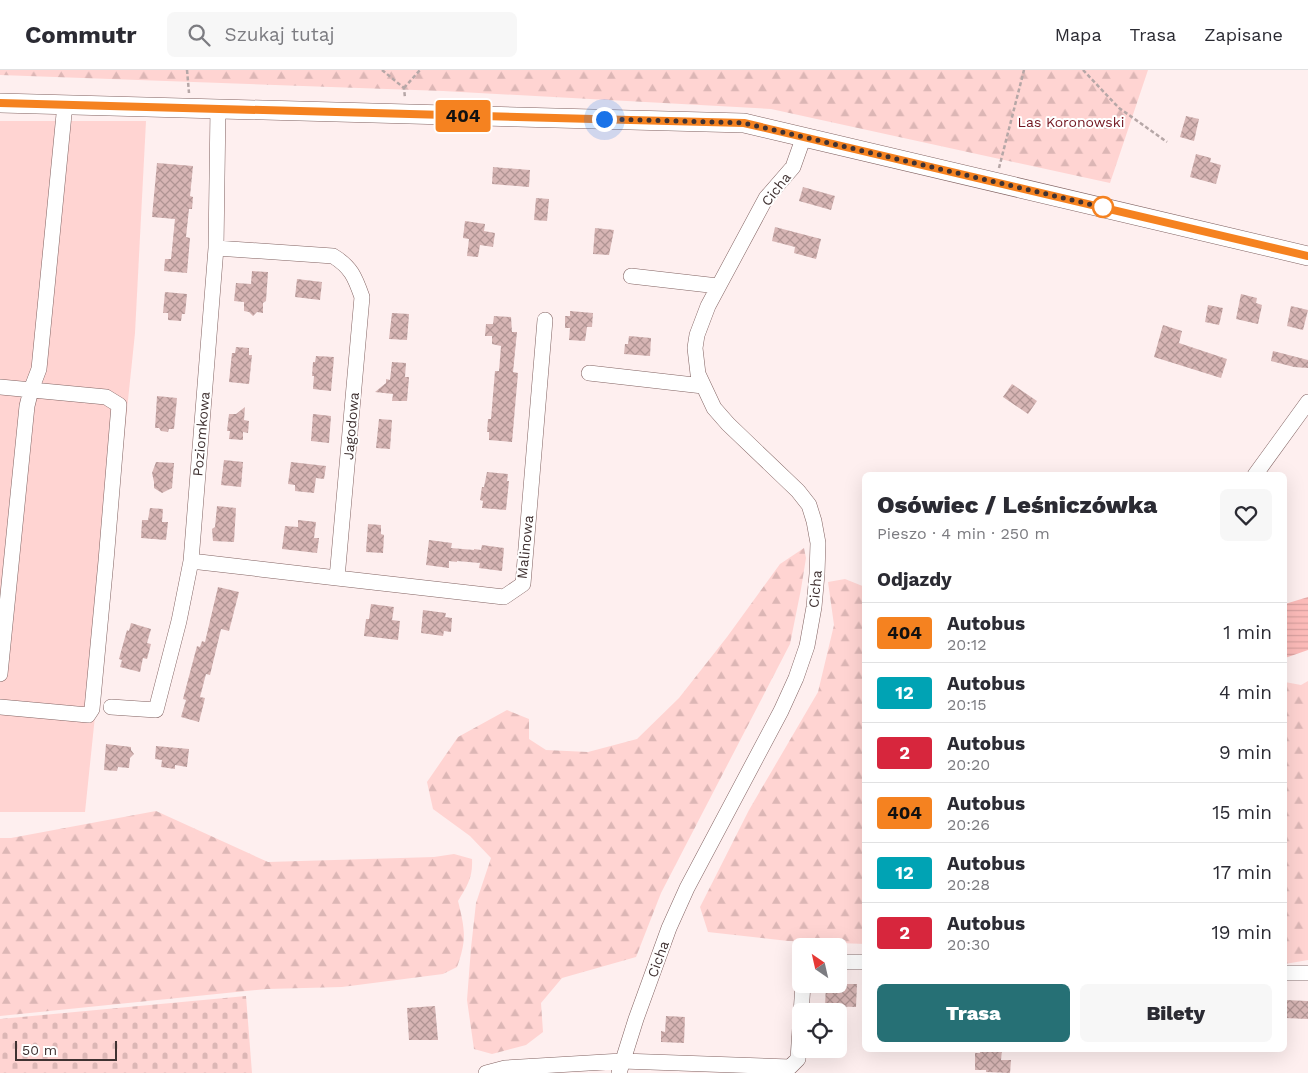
<!DOCTYPE html>
<html lang="pl">
<head>
<meta charset="utf-8">
<style>
	body { margin:0; font-family:"Work Sans",sans-serif; background:#f7f7f7; color:#2b2b33; height:100vh; display:flex; flex-direction:column; font-size:19px; white-space:nowrap }
	* { box-sizing:border-box; margin:0 }
	p { font-size:16px; color:#7c7c81 }
	.icon { flex:none; width:28px; height:28px; fill:none; stroke:currentColor; stroke-width:2; stroke-linecap:round; stroke-linejoin:round }
	.map { position:relative; flex:1; overflow:hidden }
	.sheet { position:absolute; left:862px; top:402px; width:425px; height:580px; display:flex; flex-direction:column; background:#fff; border-radius:8px; box-shadow:0 5px 20px #0002 }
	.sheet>* { flex:none }
	.badge { padding:0 10px; border-radius:4px; font-size:18px; line-height:32px }
	.needle { width:32px; rotate:326deg }
	.tools { position:absolute; left:792px; top:868px; display:grid; gap:10px }
	.tools a { display:grid; place-items:center; width:55px; height:55px; border-radius:8px; background:#fff; box-shadow:0 5px 20px #0002; font-size:25px }
	.scale { position:absolute; left:15px; bottom:12px; width:102px; box-sizing:border-box; padding-left:5px; border:2px solid #403232; border-top:0; font-size:14px; line-height:18px; white-space:nowrap; color:#403232; -webkit-text-stroke:4px #fff; paint-order:stroke }
	.you { position:absolute; width:25px; height:25px; margin:-12px; border:4px solid #fff; border-radius:50%; background:#1a73e8; box-shadow:0 0 0 8px #1a73e833 }
	.map>.badge { position:absolute; translate:-50% -50%; box-shadow:0 0 0 2px #fff }
	h2 { padding:0 15px; font-size:19px; line-height:45px }
	.round { display:grid; place-items:center; flex:none; width:52px; height:52px; border-radius:8px; background:#f7f7f7 }
	.summary { display:flex; align-items:center; justify-content:space-between; height:85px; padding:0 15px }
	h1 { font-size:24px; font-weight:800; line-height:38px }
	.button { display:flex; gap:10px; margin-top:auto; padding:10px 15px }
	.button a { flex:1; height:58px; border-radius:8px; background:#267075; color:#fff; font-size:20px; font-weight:800; line-height:58px; text-align:center }
	.button a+a { background:#f7f7f7; color:#2b2b33 }
	ul { padding:0; list-style:none }
	li { display:flex; align-items:center; gap:15px; height:60px; padding:0 15px; border-top:1px solid #e1e1e2 }
	li div { flex:1 }
	li b { display:block; font-size:19px }
	li em { font-style:normal }
	li .badge { min-width:55px; font-weight:700; text-align:center }
	header { display:flex; align-items:center; gap:30px; box-sizing:border-box; height:70px; padding:0 25px; background:#fff; border-bottom:1px solid #e1e1e2 }
	header strong { font-size:24px }
	nav { display:flex; gap:28px; margin-inline-start:auto; font-size:18px }
	.search { width:350px; height:45px; background:#f7f7f7; display:flex; align-items:center; gap:12px; box-sizing:border-box; padding:0 18px; border-radius:8px; color:#7c7c81; font-size:19px }
	.map>svg:first-child { display:block }
</style>
</head>
<body>
<header>
<strong>Commutr</strong>
<div class="search"><svg class="icon" aria-label="search" viewBox="0 0 24 24"><circle cx="10" cy="10" r="6"/><path d="M15 15l6 6"/></svg>Szukaj tutaj</div>
<nav><a>Mapa</a><a>Trasa</a><a>Zapisane</a></nav>
</header>
<div class="map">
<svg width="1308" height="1003" viewBox="0 0 1308 1003">
	<defs>
		<pattern id="forest-firs" width="22" height="20" patternUnits="userSpaceOnUse" patternTransform="scale(1.25)"><rect width="22" height="20" fill="#ffd4d2"/><path d="M5 1l3.5 6h-7zM16 11l3.5 6h-7z" fill="#dcb6b5"/></pattern>
		<pattern id="cemetery-stones" width="16" height="16" patternUnits="userSpaceOnUse" patternTransform="scale(1.25)"><rect width="16" height="16" fill="#ffd4d2"/><path d="M2 7V4a2 2 0 0 1 4 0v3zM10 15v-3a2 2 0 0 1 4 0v3z" fill="#dcb6b5"/></pattern>
		<pattern id="water-rules" width="6" height="5" patternUnits="userSpaceOnUse" patternTransform="scale(1.25)"><rect width="6" height="5" fill="#fcbbb9"/><path d="M0 2.5h6" fill="none" stroke="#d9a1a0"/></pattern>
		<pattern id="building-cross-hatch" width="8" height="8" patternUnits="userSpaceOnUse" patternTransform="scale(1.25)"><rect width="8" height="8" fill="#d7b5b4"/><path d="M0 0l8 8M0 8l8-8" fill="none" stroke="#b09493"/></pattern>
	</defs>
	<rect width="100%" height="100%" fill="#feefef"/>
	<path fill="#ffd4d2" d="M0,51h146l-11,212 -50,479h-85z"/>
	<path fill="url(#forest-firs)" d="M0,0h1148l-38,113 -339,-74 -328,-18 -443,-16z
		M804,478l2,10 -5,31 -11,55 -129,249 -25,64 -74,21 -21,25 2,29 -17,13 -34,9 -18,-5 -7,-49 4,-52 5,-45 15,-45 -21,-22 -37,-27 -6,-27 31,-45 49,-27 22,9v20l17,11 42,2 49,-13 42,-41 48,-61 53,-73z
		M845,509l20,8v357l-77,-3 -80,-9 -8,-25 49,-97 69,-118 16,-67 -6,-43z
		M1308,611v279l-23,4v-282l16,3z
		M156,741l112,51 166,-5 20,-3 18,5c1,19 -5,27 -14,42 7,29 9,38 -1,66l-14,7 -101,13 -75,2 -267,27v-178h11z"/>
	<path fill="url(#cemetery-stones)" d="M246,926l6,77h-252v-54z"/>
	<path fill="url(#water-rules)" d="M1308,527v53l-23,8v-54z"/>
	<path fill="url(#building-cross-hatch)" d="M1186,46l13,3 -5,22 -14,-4z
		M1196,84l15,4 -1,4 11,3 -5,19 -26,-7z
		M157,93l36,3 -3,30 3,1 -1,12h-3l-3,28 4,1 -3,35 -23,-2 1,-12h6l4,-40 -23,-2z
		M493,97l37,3 -1,17 -37,-3z
		M803,117l32,9 -4,14 -32,-9z
		M536,128l13,1 -2,22 -13,-1z
		M465,151l20,3 -1,7 11,2 -2,14 -13,-2 -2,12 -11,-1 2,-17 -6,-1z
		M775,157l46,12 -5,20 -22,-6 1,-6 -23,-6z
		M595,158l19,2 -5,25 -16,-1z
		M252,201l16,1 -2,29 -3,2v10l-6,-1 -4,4 -4,-4 -5,-1v-9l-10,-1 2,-18 15,1z
		M297,209l25,3 -2,18 -25,-3z
		M165,222l22,2 -2,20h-3l-1,7 -13,-1v-7h-5z
		M1241,224l16,4 -1,5 6,2 -4,19 -22,-5z
		M1208,235l15,3 -4,17 -14,-3z
		M1291,236l17,4 -5,20 -16,-4z
		M570,241l23,2 -1,14h-5l-2,14 -16,-1 1,-12h-5v-12h5z
		M392,243l17,1 -2,26 -18,-1z
		M494,246l17,1 1,15h5l-4,40 5,1 -6,69 -23,-2v-8h-2l1,-13h3l4,-48h4l2,-25 -9,-2v-8h-7l1,-12h7z
		M1163,255l19,6 -3,12 48,16 -6,19 -67,-21z
		M629,266l22,2 -1,18 -26,-2 1,-10h3z
		M236,277l13,1v7h3l-3,29 -20,-2 3,-29h3z
		M1273,281l35,9v8l-14,-1 -23,-6z
		M316,286l18,1 -3,34 -18,-2 1,-13h-2l1,-14h2z
		M392,292l14,1 -1,14h4l-2,24h-15l1,-7 -18,-2 11,-9v-4l4,1z
		M1012,314l25,17 -9,13 -25,-17z
		M157,326l20,2 -3,31h-5l-1,3 -7,-1 -2,-3h-4z
		M245,337l-1,13 5,1 -1,12 -5,-1v8l-14,-1 1,-8h-3l2,-17h7z
		M313,344l18,2 -2,27 -18,-2z
		M379,349l13,1 -2,29 -14,-1z
		M224,390l19,2 -2,25 -20,-2z
		M156,392l18,1 -2,25 -10,5 -8,-5v-6l-2,-9z
		M291,392l35,4 -2,13 -8,-1 -2,15 -19,-2v-6l-7,-1z
		M487,402l21,2 -1,7h2l-3,29 -24,-2 1,-7 -3,-1 2,-13h2z
		M217,436l19,2 -2,34 -21,-1 -1,-12 3,-2z
		M150,438l13,1 -1,13h6l-2,18 -25,-2 1,-18h6z
		M298,450l18,2 -2,16h5l-2,15 -35,-4 3,-23 13,1z
		M368,454l13,1v9l3,1 -1,18 -17,-1z
		M429,470l23,3 -1,5 23,2v-1l7,1 1,-5 22,3 -2,23 -23,-3 1,-5 -23,-2v1l-8,-1v7l-23,-3z
		M218,517l21,5 -10,39 -8,-2 -11,46 -4,-1 -6,23 5,1 -6,24 -18,-5 5,-17 -3,-1 14,-53 3,1 2,-6 3,1z
		M371,534l23,3 -2,13 8,1 -2,19 -34,-4 2,-17h3z
		M423,540l23,3 -1,4 7,1 -1,14 -7,-1 -1,5 -22,-3z
		M131,553l20,6 -4,14 4,1 -4,15 -4,-1 -3,14 -20,-5 2,-7 -3,-1 8,-29 2,1z
		M106,674l25,3v3l3,4 -4,4 -1,10 -11,-1 -1,4 -13,-1z
		M156,676l33,3 -2,18 -12,-2v4l-14,-2 1,-7 -7,-1z
		M826,914h31l-1,23 -31,-1z
		M1286,930l22,1v18l-23,-1z
		M435,936l3,34h-29l-2,-32z
		M666,946l19,1 -1,26 -23,-1v-11l4,1z
		M980,980h22l-1,10h10l-1,13 -24,-1v-2h-11v-17h5z"/>
	<g fill="none" stroke-linecap="round" stroke-linejoin="round">
		<g stroke="#826362" stroke-width="16">
			<path id="minor" d="M631,206l87,10
				M589,303l114,13
				M0,317l106,10 13,8 -13,156 -14,148 -4,6 -88,-8
				M1255,405l53,-73
				M191,491l146,17 25,-281c-7,-20 -11,-30 -29,-41l-117,-8
				M337,508l167,19 19,-13 22,-264
				M0,604l27,-268 4,-16 8,-21 26,-265
				M111,637l45,3 23,-89 12,-60 25,-313 2,-140
				M839,892h26
				M1285,903h23
				M486,1003l19,-5 117,-7 168,6 8,-8 5,-75
				M619,1003l17,-54 33,-91 18,-40 94,-177 15,-33 11,-32 7,-39 3,-33 1,-31 -4,-22 -5,-16 -11,-14 -70,-67 -14,-16 -16,-34 -3,-26 2,-13 11,-29 58,-108 27,-31 11,-31"/>
		</g>
		<g stroke="#826362" stroke-width="20">
			<path id="major" d="M0,33l744,20 564,133"/>
		</g>
		<path stroke="#b6a7a7" stroke-width="2.5" stroke-dasharray="4 2.5" stroke-linecap="butt" d="M187,0l2,23
			M382,0l22,18 1,10
			M1083,0l36,38 48,34
			M404,18l16,-18
			M999,98l25,-98"/>
		<use href="#minor" stroke="#fff" stroke-width="15"/>
		<use href="#major" stroke="#fff" stroke-width="19"/>
	</g>
	<g fill="none" stroke-linecap="round" stroke-linejoin="round">
		<g stroke="#fff" stroke-width="11">
			<path id="line" d="M0,33l744,20 564,133"/>
		</g>
		<use href="#line" stroke="#f58220" stroke-width="8"/>
		<path stroke="#403232" stroke-width="5" stroke-dasharray="0 9" d="M604,49l140,4 362,85 -3,-1"/>
	</g>
	<circle fill="#fff" stroke="#f58220" stroke-width="2.5" cx="1103" cy="137" r="10"/>
	<g text-anchor="middle" dominant-baseline="central" stroke-width="4" stroke-linejoin="round" paint-order="stroke">
		<g font-size="14" fill="#71151f" stroke="#fff">
			<text x="1071" y="52">Las Koronowski</text>
		</g>
		<g font-size="14" fill="#403232" stroke="#fff">
			<text transform="translate(776 119) rotate(-52)">Cicha</text>
			<text transform="translate(351 356) rotate(-85)">Jagodowa</text>
			<text transform="translate(201 364) rotate(-85)">Poziomkowa</text>
			<text transform="translate(525 477) rotate(-84)">Malinowa</text>
			<text transform="translate(815 519) rotate(-85)">Cicha</text>
			<text transform="translate(658 889) rotate(-70)">Cicha</text>
		</g>
	</g>
</svg>
<div class="tools">
<a><svg class="needle" viewBox="-14 -14 28 28"><path d="M0-13l5 13h-10z" fill="#e53935"/><path d="M0 13l5-13h-10z" fill="#7c7c81"/></svg></a>
<a><svg class="icon" aria-label="locate" viewBox="0 0 24 24"><circle cx="12" cy="12" r="6"/><path d="M12 2v4M12 18v4M2 12h4M18 12h4"/></svg></a>
</div>
<div class="scale">50 m</div>
<div class="you" style="left:604px;top:49px"></div>
<b class="badge" style="left:463px;top:46px;background:#f58220;color:#111">404</b>
<section class="sheet">
<div class="summary"><div><h1>Osówiec / Leśniczówka</h1><p>Pieszo · 4 min · 250 m</p></div><a class="round"><svg class="icon" aria-label="heart" viewBox="0 0 24 24"><path d="M12 20l-8-8c-3-5 5-10 8-4 3-6 11-1 8 4z"/></svg></a></div>
<h2>Odjazdy</h2>
<ul>
<li><span class="badge" style="background:#f58220;color:#111">404</span><div><b>Autobus</b><p>20:12</p></div><em>1 min</em></li>
<li><span class="badge" style="background:#00a3b4;color:#fff">12</span><div><b>Autobus</b><p>20:15</p></div><em>4 min</em></li>
<li><span class="badge" style="background:#d7263d;color:#fff">2</span><div><b>Autobus</b><p>20:20</p></div><em>9 min</em></li>
<li><span class="badge" style="background:#f58220;color:#111">404</span><div><b>Autobus</b><p>20:26</p></div><em>15 min</em></li>
<li><span class="badge" style="background:#00a3b4;color:#fff">12</span><div><b>Autobus</b><p>20:28</p></div><em>17 min</em></li>
<li><span class="badge" style="background:#d7263d;color:#fff">2</span><div><b>Autobus</b><p>20:30</p></div><em>19 min</em></li>
</ul>
<div class="button"><a>Trasa</a><a>Bilety</a></div>
</section>
</div>
</body>
</html>
